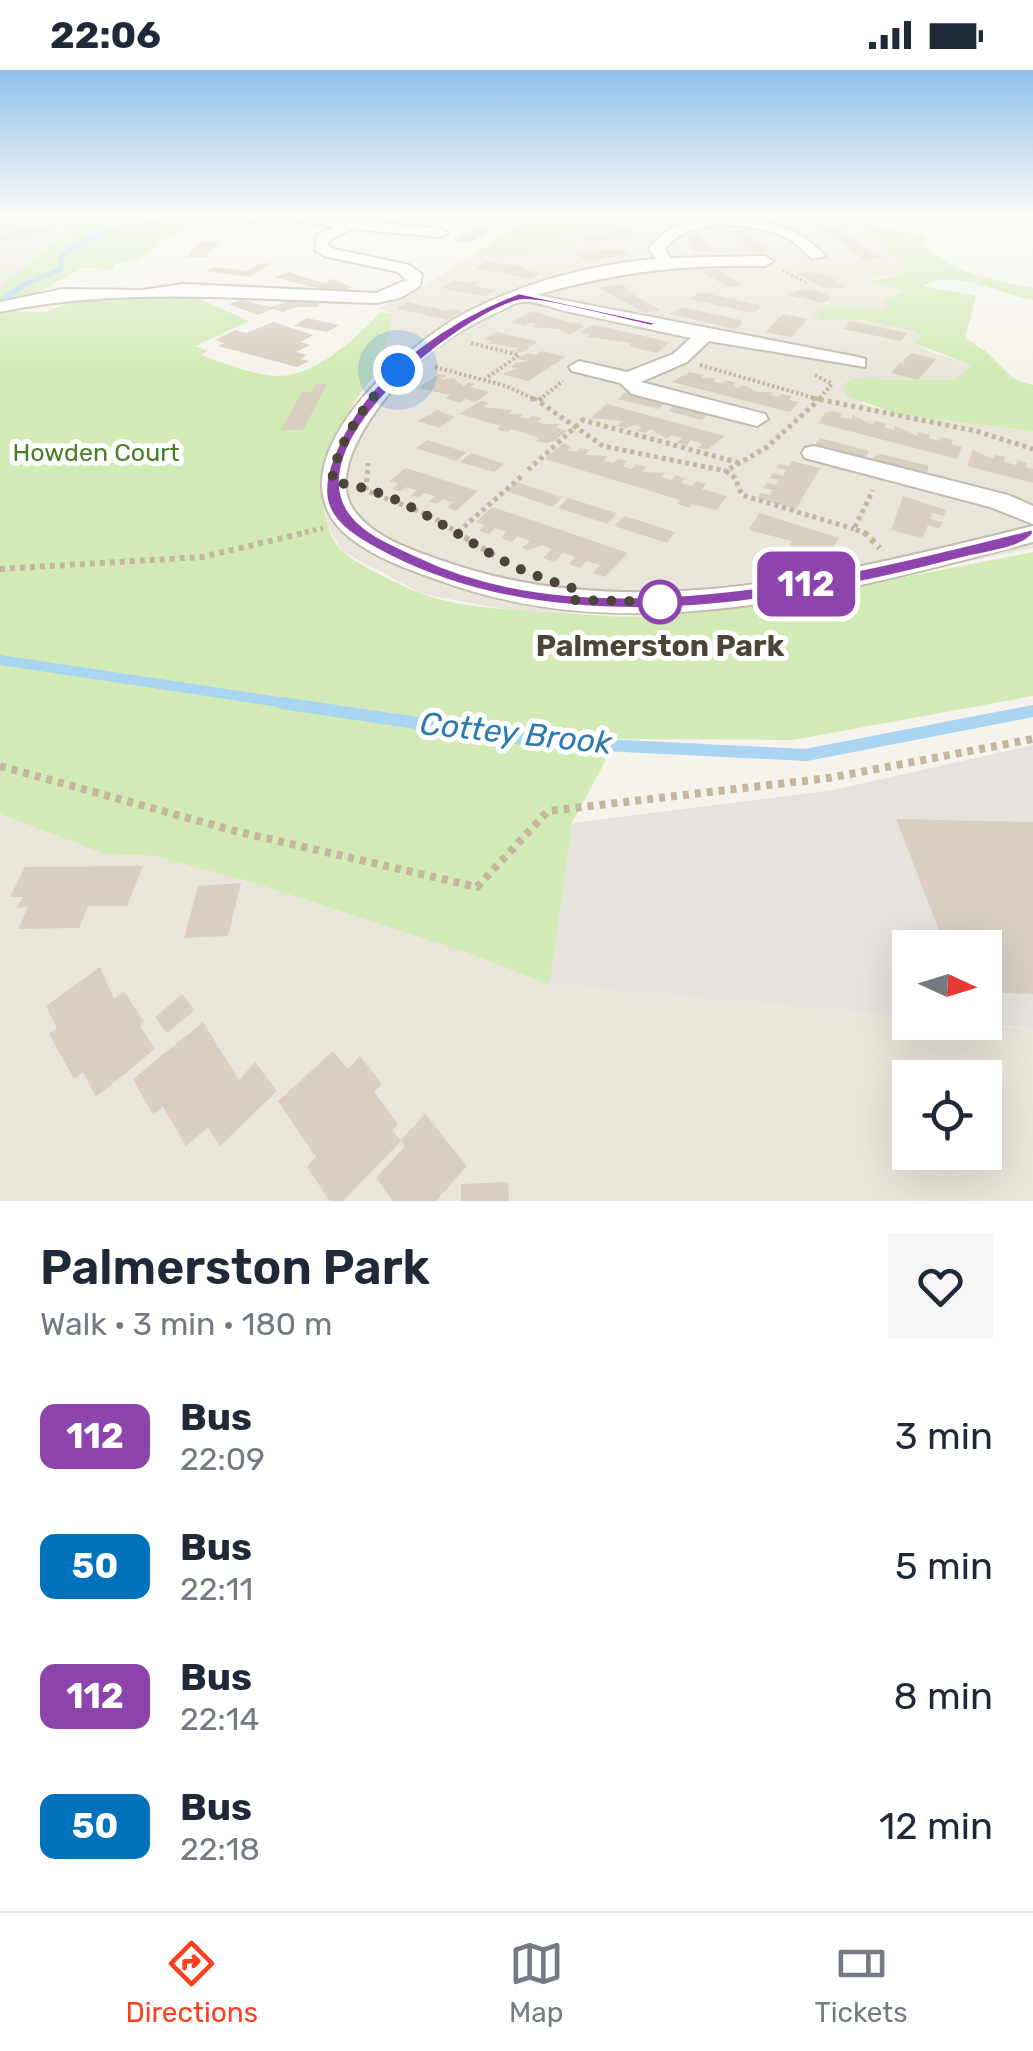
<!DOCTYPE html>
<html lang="en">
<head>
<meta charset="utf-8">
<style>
	body { margin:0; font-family:Rubik,sans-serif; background:#f6f6f7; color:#1f2937; height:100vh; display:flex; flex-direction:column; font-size:38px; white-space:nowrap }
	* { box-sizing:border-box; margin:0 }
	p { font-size:32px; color:#747a83 }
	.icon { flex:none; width:55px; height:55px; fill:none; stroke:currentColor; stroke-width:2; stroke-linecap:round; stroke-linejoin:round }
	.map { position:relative; height:1131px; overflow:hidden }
	.details { display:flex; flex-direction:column; background:#fff; flex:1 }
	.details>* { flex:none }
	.badge { padding:0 20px; border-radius:15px; font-size:35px; line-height:65px }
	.needle { width:65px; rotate:94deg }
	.controls { position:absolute; left:892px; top:860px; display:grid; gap:20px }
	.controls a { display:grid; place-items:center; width:110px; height:110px; border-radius:0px; background:#fff; box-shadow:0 10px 40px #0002; font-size:50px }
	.you { position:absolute; width:50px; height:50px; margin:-25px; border:8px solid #fff; border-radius:50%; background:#1a73e8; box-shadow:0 0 0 15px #1a73e833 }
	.map>.badge { position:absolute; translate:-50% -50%; box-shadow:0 0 0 5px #fff }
	.round { display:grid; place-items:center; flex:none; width:105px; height:105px; border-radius:0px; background:#f6f6f7 }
	.summary { display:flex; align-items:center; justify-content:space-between; height:170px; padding:0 40px }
	h1 { font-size:48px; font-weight:600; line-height:75px }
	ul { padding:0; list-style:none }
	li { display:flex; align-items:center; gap:30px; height:130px; padding:0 40px }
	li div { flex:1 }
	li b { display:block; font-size:38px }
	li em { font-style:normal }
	li .badge { min-width:110px; font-weight:700; text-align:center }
	.status { display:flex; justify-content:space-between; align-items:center; height:70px; padding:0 50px; background:#fff; direction:ltr }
	.status svg { height:28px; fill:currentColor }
	.menu { display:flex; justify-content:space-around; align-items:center; height:140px; border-top:2px solid #e0e1e3; background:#fff; font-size:28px; color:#747a83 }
	.menu a { display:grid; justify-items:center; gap:5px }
	.menu .current { color:#fc3f1d }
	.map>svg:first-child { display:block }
</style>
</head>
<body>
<div class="status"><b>22:06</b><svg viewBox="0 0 49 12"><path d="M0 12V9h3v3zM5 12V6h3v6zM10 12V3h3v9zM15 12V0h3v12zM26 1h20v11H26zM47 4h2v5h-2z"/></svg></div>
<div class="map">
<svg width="1033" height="1131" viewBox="0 0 1033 1131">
	<rect width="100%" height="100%" fill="#f6f3ec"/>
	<path fill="#eae5da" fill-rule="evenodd" d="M19,143h72l-91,74v-64z
		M660,143h129l72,12 17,13 -3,2 12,7 21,27 -33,3 -6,5 38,9 -20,18 -57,-3 -8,14h40l53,11 6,4 -5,9 12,7 44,14 -16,15 -104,-1 11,25 37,11 133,16v117l-239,49 -145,19 -140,-6 -87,-16 -80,-43 -16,-28 -2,-51 25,-61 39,-48 9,-5 -12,-6 9,-38 -16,-6 44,-21 49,-31 76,-3 27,-9 -16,-12 87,-13 4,-5z
		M0,744l104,40 49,2 98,26 214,70 85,33 360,32v5l123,6v173h-1033zM910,1008h75v74h-75z"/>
	<path fill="#e6e2dd" d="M1033,675v283l-61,-5 13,-1v-74h-75v69l-360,-32 22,-162 261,-33z"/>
	<path fill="#d2eab5" d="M91,143h121c-15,9 -27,18 -40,24 -29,11 -15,23 -58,26l1,6 -33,-1 -53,30 -29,4v-15z
		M539,143h121l-11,1 -4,5 -85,13 15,13 -27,8 -77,3z
		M861,155l63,10 1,12c28,26 72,34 108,41v12c-32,-5 -80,-33 -110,-14l53,10 -11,42 22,14 27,27 19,6v46l-133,-16 -53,-19 -4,-11 9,-6 103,1 17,-15 -56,-21 5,-8 -7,-5 -52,-11h-40l-10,-5 17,-9 57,3 -1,-10 20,-8 -38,-10 40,-7 -20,-26z
		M173,223h14l62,28 -54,25 12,5 -6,4c24,8 51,20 76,21 37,2 80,-39 104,-64l13,2 -9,37 12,7c-51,29 -99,141 -57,191 11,13 62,37 80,44 34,14 89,17 127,19 34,1 71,7 105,4 128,-11 255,-40 381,-64v144l-240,44 -176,-1 -45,84 -22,162 -85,-33 -214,-70 -98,-26 -49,-2 -104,-40v-503l47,1 34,-14 48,1z"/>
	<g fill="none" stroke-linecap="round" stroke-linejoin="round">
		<path stroke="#a9d4f2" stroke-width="5" d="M9,226l14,-11 38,-16 1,-14c17,-11 34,-21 53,-26 24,-6 43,-3 65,-16"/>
		<path stroke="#a9d4f2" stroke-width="6" d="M2,231l10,-8"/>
		<path stroke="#a9d4f2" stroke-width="10" d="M0,590l299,45"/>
		<path stroke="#a9d4f2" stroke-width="12" d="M282,633l262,39 262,13 227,-44"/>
	</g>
	<path fill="#d8cfc1" d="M481,155l13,2 -24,16 -19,-2z
		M821,157h15l34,25 14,5 -20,3z
		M627,159l11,7 -50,6 -7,-4z
		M731,160h15l23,23h-16z
		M12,161l17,-1 22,1 -36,9h-15v-5z
		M685,164h13l15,17 -18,1z
		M203,171h18l-16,16h-19l6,-5h-4z
		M622,179l8,5 -42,7 -16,-8z
		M486,192l39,5 -4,2 19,4 -9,6 -55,-11z
		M262,193l10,1 -23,13 -43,-6 8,-4 33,4z
		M716,199l20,12 7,4 -15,2 -27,-16z
		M289,202l34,11 11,-4 18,8 -15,6 -63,-16z
		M811,202l20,5 15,11h-22l-27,-15z
		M453,211l25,2 -4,3 21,4 -9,6 -45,-8z
		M620,214l9,5 -4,1 35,20 -15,3 -46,-25z
		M797,220l21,1 14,7 -9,5 -35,-8z
		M700,222l59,13 1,2 -6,6 -65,-14z
		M242,230l29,7 21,-7h29l-4,7h-21l-13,5 -10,-3 -16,6 -29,-11z
		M407,232l36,8 20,-1 -15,11 -51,-11z
		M681,237l60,13 1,3 -6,6 -67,-15z
		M532,241l40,12 11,-1 -4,3 6,1 -16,9 -9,-6 -28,-2 4,-3 -6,-1 -5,3 -14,-4z
		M783,244l25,5 -17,18 -26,-5z
		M307,248l32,7 -12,7 -33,-6z
		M850,251l57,12 -6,8 -58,-12z
		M273,252l40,13 -13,7 10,3 -14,7 11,3 -6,4 8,2 -12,6 -79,-21 7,-3 -10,-3 20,-10 11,3z
		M590,255l10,1 69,16 -12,11 -29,-7 4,-3 -45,-6 3,-3 -9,-2z
		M496,262l27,6 15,4 -16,10 -7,-1 4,-3 -32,-5 5,-2 -7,-2z
		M541,281l25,6 -38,24 -26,-7 16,-6 -7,-1 5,-4 12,-2 -10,-2 9,-6 9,2z
		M911,283l25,6 -18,21 -27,-7 9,-10 6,2 -4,-3z
		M689,302l15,3 -4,3h16l-3,3 9,3 4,-4 10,3 -4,3 6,2 5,-3 15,7h15l-3,3 8,2 4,-3 10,2 -3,4 9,2 -8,10 -118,-30z
		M439,304l7,2 -5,4 12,-2 11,8 5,-4 6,2 -5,3 19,5 -13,10 -11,-3 -5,4 -15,-5 5,-3 -32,-7z
		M316,314h11l-24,46h-22l21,-38h10z
		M625,322l41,10 -7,7 -41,-10z
		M481,331l8,2 -5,4 28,3 -4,4h16l-5,3 7,2 7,-3 9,2 -5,4 7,2h16l-4,3 10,4 -11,10 -10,2 -9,-2 4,-3 -29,-9 -4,3 -10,-3 4,-3 -42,-12z
		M607,334l77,21 41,11 -18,14 -8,-2 3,-4 -11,-4 -4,5 -10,-2 5,-5 -11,-3 -4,4 -17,-10 -5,4 -8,-2 4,-4 -7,-2 -8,3 -9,-2 4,-5 -30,-3z
		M674,335l34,8 -6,7 -34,-9z
		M438,340l16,7 -14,11 -23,-7z
		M832,341l10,2 -2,4 11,2 2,-4 20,10 2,-4 11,2 -2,4 10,3 1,-4 22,10 2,-4 11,3 -1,3 10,3 2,-4 12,3 -2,4 11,3 -5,12 -139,-36 7,-10z
		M820,368l49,13 -4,8 -50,-13z
		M427,370l32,10 8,2 -11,9 -40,-13z
		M563,373l9,3 -5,4 9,2 5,-4 8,2 -4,5 23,1 -4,5 9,2 5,-4 9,2 -4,5 9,3 5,-5 9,3 -4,5 23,1 -4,4 11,3 4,-5 9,3 -4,5 11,3 4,-5 10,3 -4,5 25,7 -10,14 -25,-6 -2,4 -13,-4 3,-4 -135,-41z
		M973,380l20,9 2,-4 10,2 -1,5 12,3 1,-5 10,3 -1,4 7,2v14l-66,-17z
		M471,383l25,8 8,3 -10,8 -34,-10z
		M877,383l52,13 -3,9 -53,-14z
		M792,391l28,7 -24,41 -39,-11 4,-5 9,2 3,-5 -10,-2 4,-5 9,2 3,-5 -9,-2 3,-5 10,3 3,-6 -9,-2 2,-4 10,2z
		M406,398l53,17 19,6 -22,20 -9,-4 6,-5 -10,-3 -6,5 -9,-2 7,-6 -11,-3 -6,5 -8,-2 7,-6 -10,-3 -7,5 -8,-3 6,-5 -9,-3z
		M517,412l45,15 -9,10 -47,-16z
		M903,426l43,14 -2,6 -12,-3 -2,6 12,3 -3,7 -11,-4 -5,14 -32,-9z
		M568,428l29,9 20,6 -9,11 -50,-16z
		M492,437l66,22 70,24 -23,24 -12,-4 7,-8 -14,-4 -6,7 -11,-4 6,-7 -12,-5 -9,10 -11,-4 9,-9 -10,-4 -14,5 -6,-2 8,-7 -13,-5 -5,6 -11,-4 5,-6 -11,-4 -6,6 -10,-3 6,-6 -9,-3z
		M760,443l51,16 28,9 -11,19 -39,-12 3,-4 -44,-11z
		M624,446l10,3 41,13 -8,11 -53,-17z
		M896,749l137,3v172l-48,-2v-44h-39z
		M143,796l-16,40h-39l-9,22 -61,1 10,-22 -11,1 6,-11h-13l15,-30z
		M241,813l-13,53 -44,2 14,-52z
		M100,897l14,32 10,-8 20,31 -4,4 15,23 -59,48 -13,-25 -9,7 -25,-45 8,-6 -11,-22z
		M182,924l13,16 -28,23 -12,-16z
		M203,952l36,58 16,-18 22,29 -57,55 -12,-19 -22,19 -23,-39 -10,8 -20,-36z
		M333,981l15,18 12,-13 22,28 -8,8 24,32 -6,6 9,11 -58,60h-13l-23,-34 9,-10 -38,-56z
		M425,1044l42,52 -31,35h-43l-17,-23 29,-32 -4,-6z
		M508,1112l1,19h-48v-17z"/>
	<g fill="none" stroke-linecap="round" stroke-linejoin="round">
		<g stroke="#c2bbae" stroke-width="4">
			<path id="service" d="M10,143h6l-16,13v-5z"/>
		</g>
		<g stroke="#c2bbae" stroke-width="4">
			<path id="minor" d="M260,143h33l148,16 7,4 -7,4 -90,-8 -22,11 -1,5 6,4 75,16 13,9 -2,12 -20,12 -24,5c-126,-3 -252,-17 -376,9v-10l63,-13 79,1 42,-6 192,9 30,-13 -8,-8 -74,-16 -9,-6 2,-15 17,-8 -62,-10 -21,5v-6z
				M719,148c40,2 78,6 106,38l-13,3c-8,-7 -15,-16 -25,-21 -33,-16 -99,-22 -122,11l5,9 95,-2 8,5 -8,5c-79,-2 -152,6 -228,29l321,62 7,2v8l-156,-26 -22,21 -46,20 124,32 3,5 -11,7 -125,-32 -12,-11 -48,-12 -3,-4 10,-6 48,11 46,-18 18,-16c-42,-9 -84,-18 -126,-27 -12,-3 -31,-11 -44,-9 -6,0 -15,6 -21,9 -24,11 -50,25 -71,42 -34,28 -109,113 -74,159 19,25 56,38 85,48 193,69 400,13 593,-34v16c-191,50 -402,110 -595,38 -31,-11 -63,-22 -89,-43 -86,-70 56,-192 118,-225 56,-29 125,-48 189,-53l-7,-10c18,-25 41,-29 70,-31z
				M814,376l194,49 25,11v18l-43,-17 -185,-49 -3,-5 3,-5z"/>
		</g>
		<path stroke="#c4b79f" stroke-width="2.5" stroke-dasharray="2.5 2.5" stroke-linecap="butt" d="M782,200l25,13"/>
		<path stroke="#c4b79f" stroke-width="4" stroke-dasharray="2.5 2.5" stroke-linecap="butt" d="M471,273l48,12 -34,24
			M700,295l121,35
			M435,297l71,19 31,14
			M815,305l17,9 -14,16
			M539,330l24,-19"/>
		<path stroke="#c4b79f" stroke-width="5" stroke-dasharray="4 4" stroke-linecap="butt" d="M531,328l7,3
			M542,328l-4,3 65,45 123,25
			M812,328l164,33 57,18
			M821,328l-54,49 -41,24 9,7 7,17 112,34
			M528,400l55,-50 160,44
			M362,419l69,27 29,18
			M366,420l2,-27
			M458,462l65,-57
			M297,464l26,-6
			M867,464l-13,-5 19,-39"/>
		<path stroke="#c4b79f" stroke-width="6" stroke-dasharray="5 5" stroke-linecap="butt" d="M456,462l42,26
			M864,462l16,16
			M0,499l202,-12 106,-25"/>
		<path stroke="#c4b79f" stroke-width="8" stroke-dasharray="6 6" stroke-linecap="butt" d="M0,696l235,65 242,56 71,-76 281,-33 204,-39"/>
		<use href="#service" fill="#fff" fill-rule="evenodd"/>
		<use href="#minor" fill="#fff" fill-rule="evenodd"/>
	</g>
	<linearGradient id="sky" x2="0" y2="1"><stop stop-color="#8fc1ec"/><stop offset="0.48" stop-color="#fbfaf6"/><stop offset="1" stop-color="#fbfaf6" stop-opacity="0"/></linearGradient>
	<rect width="1033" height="301" fill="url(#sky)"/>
	<path fill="#8e44ad" stroke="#fff" stroke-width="2.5" d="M519,223l138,30 -6,3c-24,-5 -116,-30 -133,-25 -61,17 -225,146 -165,216 16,19 42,28 64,39 176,86 436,18 616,-27v5c-12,16 -53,19 -78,26 -178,46 -394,82 -565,-4 -67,-33 -80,-56 -46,-123 33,-65 108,-115 175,-140z"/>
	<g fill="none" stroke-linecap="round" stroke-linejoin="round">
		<path stroke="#4b4439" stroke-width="10" stroke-dasharray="0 18" d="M398,300c-28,27 -63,73 -66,112 65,7 114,47 168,77 23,13 48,21 72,29l-2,12 104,2h-14"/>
	</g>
	<circle fill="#fff" stroke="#8e44ad" stroke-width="5" cx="660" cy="532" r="20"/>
	<g text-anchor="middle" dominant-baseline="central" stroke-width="10" stroke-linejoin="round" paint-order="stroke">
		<g font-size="25" fill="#4a7f2a" stroke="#fff">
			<text x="96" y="382">Howden Court</text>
		</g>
		<g font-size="30" font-weight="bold" fill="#4b4439" stroke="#fff">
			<text x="660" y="576">Palmerston Park</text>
		</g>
		<g font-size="32" font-style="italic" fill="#2e7ab2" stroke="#fff">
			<text transform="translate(516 663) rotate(6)">Cottey Brook</text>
		</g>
	</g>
</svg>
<div class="controls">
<a><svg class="needle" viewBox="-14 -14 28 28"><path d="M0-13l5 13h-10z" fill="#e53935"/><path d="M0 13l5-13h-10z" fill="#747a83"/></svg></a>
<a><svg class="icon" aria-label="locate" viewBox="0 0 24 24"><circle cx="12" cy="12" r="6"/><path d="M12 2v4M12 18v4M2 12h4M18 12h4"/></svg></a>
</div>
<div class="you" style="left:398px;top:300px"></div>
<b class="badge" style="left:806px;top:514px;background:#8e44ad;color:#fff">112</b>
</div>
<section class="details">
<div class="summary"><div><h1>Palmerston Park</h1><p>Walk · 3 min · 180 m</p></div><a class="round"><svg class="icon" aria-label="heart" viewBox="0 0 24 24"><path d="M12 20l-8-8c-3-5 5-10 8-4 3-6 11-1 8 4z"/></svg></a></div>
<ul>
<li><span class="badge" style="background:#8e44ad;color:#fff">112</span><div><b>Bus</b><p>22:09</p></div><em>3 min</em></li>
<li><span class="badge" style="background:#0072bc;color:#fff">50</span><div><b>Bus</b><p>22:11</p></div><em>5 min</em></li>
<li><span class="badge" style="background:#8e44ad;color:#fff">112</span><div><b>Bus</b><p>22:14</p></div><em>8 min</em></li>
<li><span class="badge" style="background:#0072bc;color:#fff">50</span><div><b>Bus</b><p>22:18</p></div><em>12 min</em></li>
</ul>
</section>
<nav class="menu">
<a class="current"><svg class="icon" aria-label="directions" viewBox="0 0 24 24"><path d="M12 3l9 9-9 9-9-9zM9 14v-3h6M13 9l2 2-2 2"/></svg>Directions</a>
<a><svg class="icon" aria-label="map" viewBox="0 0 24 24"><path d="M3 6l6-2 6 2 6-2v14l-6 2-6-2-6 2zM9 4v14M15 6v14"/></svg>Map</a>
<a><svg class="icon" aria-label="tickets" viewBox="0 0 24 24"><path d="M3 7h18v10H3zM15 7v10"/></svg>Tickets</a>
</nav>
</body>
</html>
